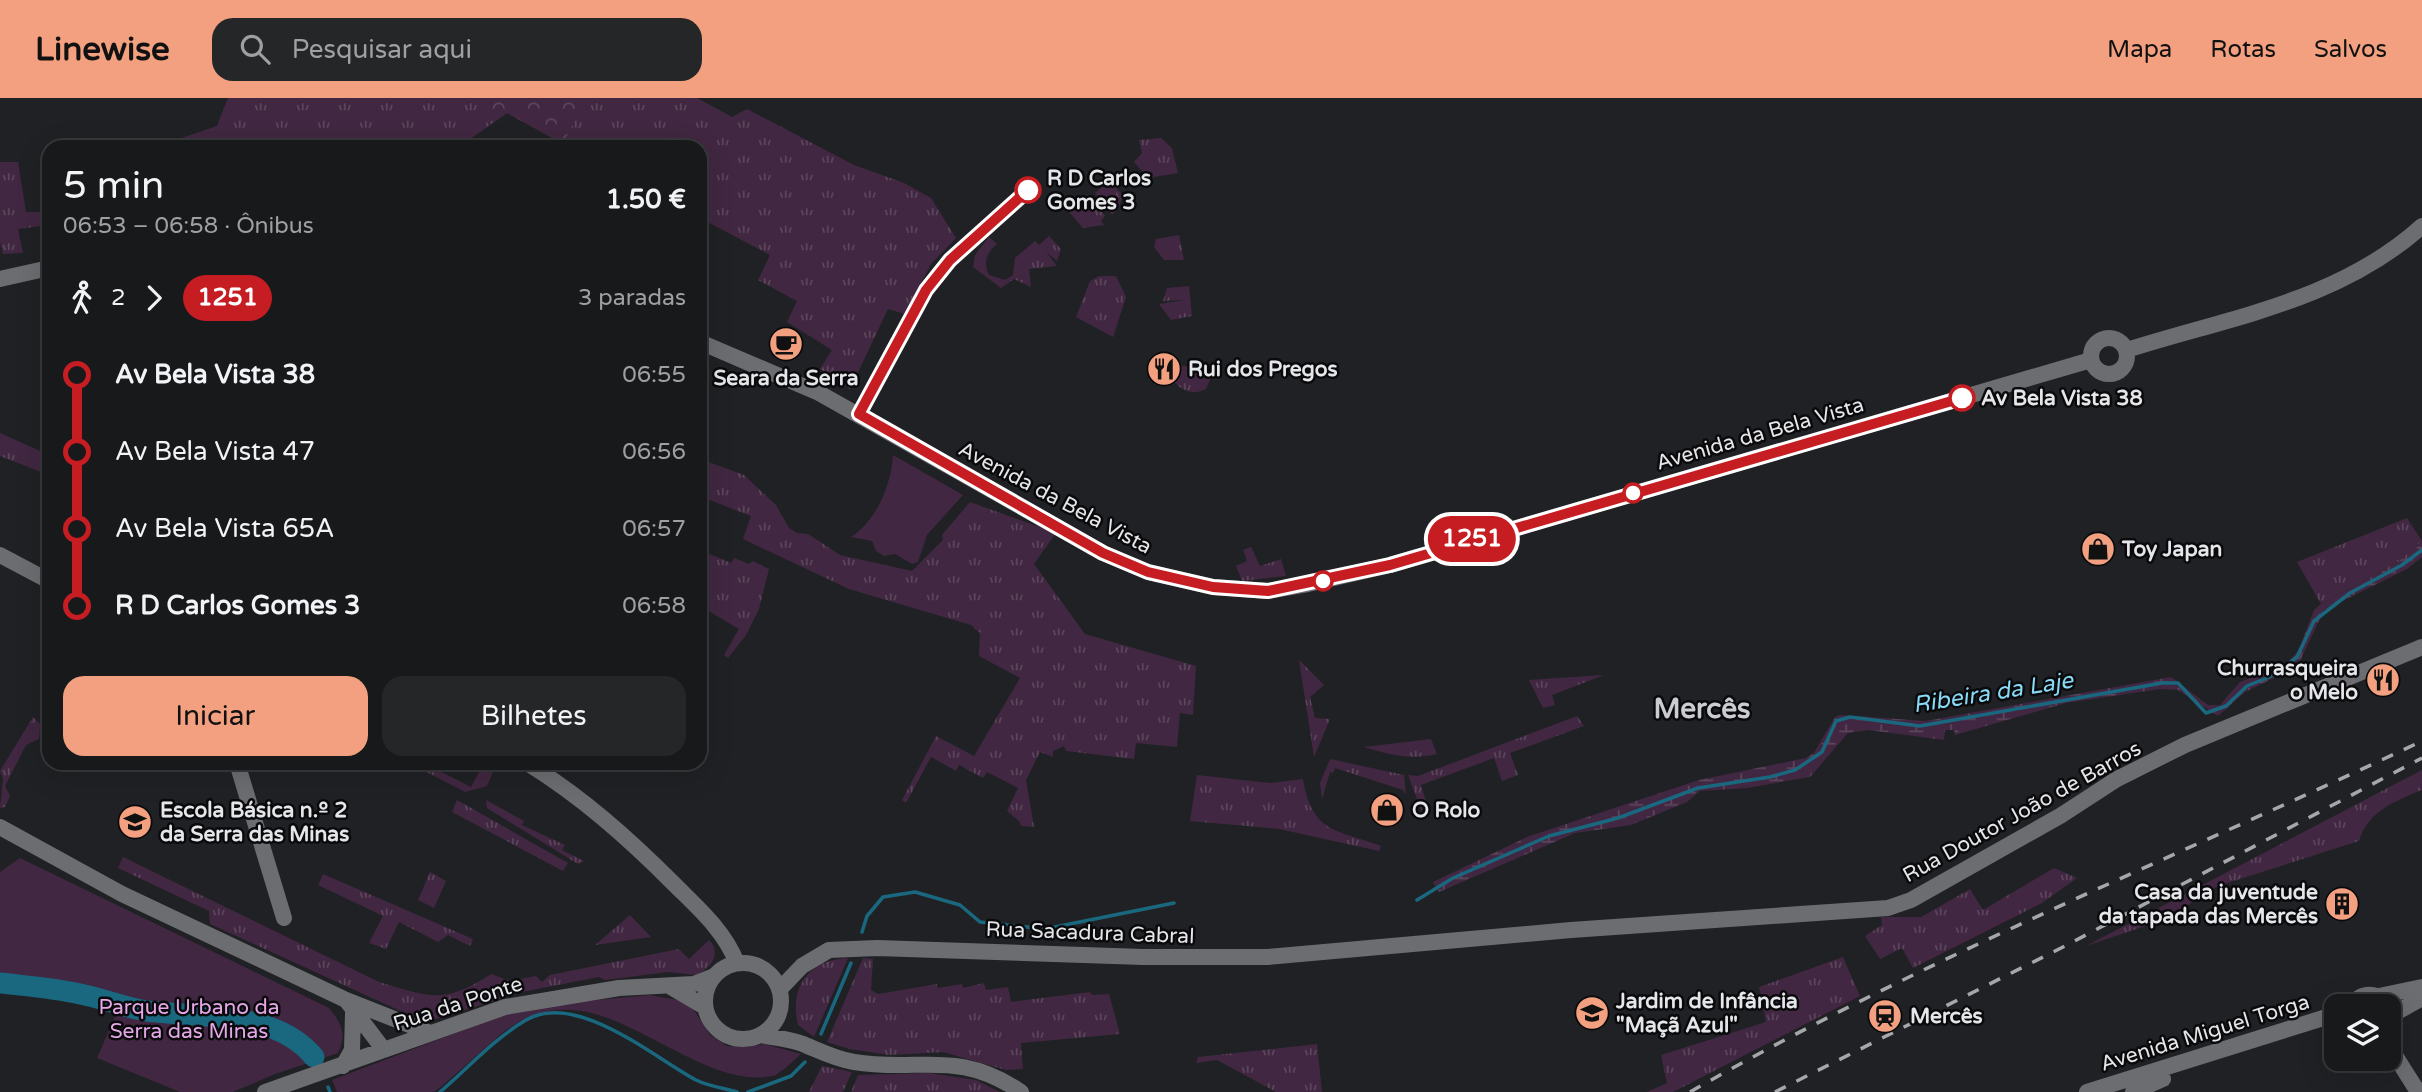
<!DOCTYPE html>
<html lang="pt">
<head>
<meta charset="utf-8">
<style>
	body { margin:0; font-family:"Varela Round",sans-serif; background:#252628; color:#f1f3f6; height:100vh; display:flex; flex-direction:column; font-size:26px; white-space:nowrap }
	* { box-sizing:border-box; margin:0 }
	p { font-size:23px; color:#9fa0a3 }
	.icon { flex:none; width:38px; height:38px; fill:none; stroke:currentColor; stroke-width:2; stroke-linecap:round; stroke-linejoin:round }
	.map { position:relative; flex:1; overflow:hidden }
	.side { position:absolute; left:42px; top:42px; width:665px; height:630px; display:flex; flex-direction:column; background:#18191b; border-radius:21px; box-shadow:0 7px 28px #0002,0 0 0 2px #36383a }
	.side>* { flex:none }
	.badge { padding:0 14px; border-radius:23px; font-size:24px; line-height:46px }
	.buttons { position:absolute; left:2324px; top:896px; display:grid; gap:14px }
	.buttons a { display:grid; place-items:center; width:77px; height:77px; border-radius:14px; background:#18191b; box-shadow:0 7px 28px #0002,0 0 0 2px #36383a; font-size:35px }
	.map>.badge { position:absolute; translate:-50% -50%; box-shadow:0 0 0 4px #fff }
	.legs { display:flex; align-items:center; gap:10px; height:77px; padding:0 21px; font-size:23px }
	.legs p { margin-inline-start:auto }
	.headline { display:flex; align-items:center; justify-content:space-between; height:119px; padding:0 21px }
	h1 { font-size:38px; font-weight:600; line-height:52px }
	.primary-button { display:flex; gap:14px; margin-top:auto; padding:14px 21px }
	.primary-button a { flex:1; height:80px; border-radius:21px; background:#f2a07f; color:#111; font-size:28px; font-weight:600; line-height:80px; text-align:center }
	.primary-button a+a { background:#252628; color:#f1f3f6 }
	ul { padding:0 21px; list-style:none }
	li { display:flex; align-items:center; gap:24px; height:77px; font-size:26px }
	li i { display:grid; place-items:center; width:10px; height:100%; margin:0 9px; background:currentColor }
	li i::after { content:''; width:18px; height:18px; margin:-9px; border:5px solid; border-radius:50%; background:#18191b }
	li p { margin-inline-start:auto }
	li:first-child i { background:linear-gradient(#0000 50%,currentColor 0) }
	li:last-child i { background:linear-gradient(currentColor 50%,#0000 0) }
	header { display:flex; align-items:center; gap:42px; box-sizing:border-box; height:98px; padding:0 35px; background:#f2a07f; color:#111 }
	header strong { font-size:33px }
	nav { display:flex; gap:38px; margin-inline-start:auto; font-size:24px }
	.search { width:490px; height:63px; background:#252628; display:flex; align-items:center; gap:18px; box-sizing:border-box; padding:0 24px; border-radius:21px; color:#9fa0a3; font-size:26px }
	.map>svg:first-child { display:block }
</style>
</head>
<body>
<header>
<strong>Linewise</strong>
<div class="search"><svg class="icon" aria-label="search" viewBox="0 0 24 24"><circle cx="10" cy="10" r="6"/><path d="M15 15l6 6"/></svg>Pesquisar aqui</div>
<nav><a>Mapa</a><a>Rotas</a><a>Salvos</a></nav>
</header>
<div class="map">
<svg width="2422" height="994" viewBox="0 0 2422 994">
	<defs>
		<pattern id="grass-tufts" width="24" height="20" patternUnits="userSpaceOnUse" patternTransform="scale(1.75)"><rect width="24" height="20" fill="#412741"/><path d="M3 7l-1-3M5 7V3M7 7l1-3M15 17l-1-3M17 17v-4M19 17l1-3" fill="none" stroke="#5c465c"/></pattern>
		<pattern id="forest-crowns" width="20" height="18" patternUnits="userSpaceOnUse" patternTransform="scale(1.75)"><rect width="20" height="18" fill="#412741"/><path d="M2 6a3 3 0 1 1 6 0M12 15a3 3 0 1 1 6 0" fill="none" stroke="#5c465c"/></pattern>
		<pattern id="wetland-marsh" width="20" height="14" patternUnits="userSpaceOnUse" patternTransform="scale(1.75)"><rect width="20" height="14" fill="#412741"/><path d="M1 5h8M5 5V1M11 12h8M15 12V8" fill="none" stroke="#5c465c"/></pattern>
	</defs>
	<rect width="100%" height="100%" fill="#202124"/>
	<path fill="url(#grass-tufts)" d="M228,0h469l35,19 15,-8 107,56 50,18 27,15 25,40 -25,26 -26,50 -17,-5 -38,80 -30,-20 12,-19 -45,-28 10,-21 -39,-21 12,-25 -70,-37v-71h-131l-62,-34 -48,34h-294l-1,-3 53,-18z
		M1161,40l11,10 6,25 -30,5 -14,-16 8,-9 -3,-13z
		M0,64h18l8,50h22l1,13 -31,4 5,24 -20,1 -3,-12z
		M1110,82l13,16 -5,13 -6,6 -17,-22z
		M1088,96l17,22 -4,5 3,4 -21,3 -14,-16z
		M1179,137l5,25h-20l-10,-13 2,-8z
		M1049,138l12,13 -4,12 -11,-9 11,14 -28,3 2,18 -17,-8 -13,9 -28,-21 2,-12 14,-18 8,7c-11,9 -14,19 -8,31l16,5 8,-5 2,-17 20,-17 4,4z
		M1099,178h17l10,21 -13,40 -37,-20 14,-36z
		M1189,188l3,30 -21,4 -12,-16 27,-4 -23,1 4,-13z
		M1175,267l34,4 2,8 -5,12c-12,6 -21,3 -31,-6z
		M0,335l49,22v20l-49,-19z
		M700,361l44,16 32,30 13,23 8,5 11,1 32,21 72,16 31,-31 -1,-5 28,-33 86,31 -22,31 51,70 111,32 -3,49 -13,-2 -3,34 -41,-4 -2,16 -68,-8 -2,-5 -11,5v6l-13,-5 -14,28 8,47 -13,-1 -2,-5 -12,-10 11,-23 -31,-16 -4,6 -24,-13 -3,6 -25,-14 -25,46 -4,-3 34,-64 38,20 46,-78 -41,-22 1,-23 -9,-8 -122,-36 -106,-50 8,-23 -44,-17 3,-8 -10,-4z
		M2407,420l15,23 -23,20 -78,43 -24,-42z
		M1251,449l9,19 21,-7 5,17 -44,5 -6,-15 11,-5 -4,-11z
		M700,452l31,13 3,-5 15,6 4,-3 16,8 -10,40 -13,26 -18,23 -4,-3 15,-26 -39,-23z
		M1299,562l25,25 -14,12 5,21 15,1 -16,38z
		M1604,577l-52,20 3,10 -12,3 -14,-28z
		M1577,618l7,10 -74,27 8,22 -16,6 -8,-23 -73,27 7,23 -7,2 -13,-35 10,1z
		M33,619l7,7 -1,15 -13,6 -21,41 5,10 -5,11 -5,1 3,-29 -3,-8z
		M1431,641l6,15c-27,6 -47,1 -73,-7z
		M1330,661l74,16 2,20 -3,-5 -68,-22 -2,5 -3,-1 -8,27 -2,-16z
		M409,665h15l47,24 13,-24 10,6 -7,17 -22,6z
		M2422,672v20c-27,11 -54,21 -63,51l-141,45 -52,33 -80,27z
		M1197,677l73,8 33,-4c9,54 32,50 78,67l-2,5 -100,-22 -89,-8z
		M457,702l111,63 -5,8 -111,-59z
		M486,702l38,21 -2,4 43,20 -3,5 22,11 -6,3 -91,-56z
		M123,759l256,125c51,15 65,23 112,-8l19,7 26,-5 6,6 8,-7 129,-26 10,10 20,-19c13,13 2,29 -13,35l-28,-3 -63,8 -6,-3 -77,15 -86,27h-18l-208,-95 -1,-13 -91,-43z
		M2054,770l23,10 -35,25 -129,65 -11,-20 -22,11 -15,-23 17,-11 -1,-8h40l49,-28 13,21z
		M430,774l16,9 -12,27 -16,-8z
		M323,776l150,65 -3,7 -22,-11 -10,7 -39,-20 -13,27 -17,-6 14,-27 -65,-31z
		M630,817l21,22 -56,8z
		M1843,859l17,39 -187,96h-26l20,-9 -6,-28 105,-33 -7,-35z
		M848,860l-34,79 -16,-12c-9,-39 11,-65 50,-67z
		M863,860l10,1 -2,31 7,4 59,-10 1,4 24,-4 1,4 21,-5 2,7 22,-3 3,15 79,-10 2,3 17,-1 11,40 -99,9 2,26 -17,1 -63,-18 -54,3 -39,-6 -23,-7z
		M1317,946l5,48h-46l-59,-32 -21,3 2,-6z
		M822,968l30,6 -9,20h-34z
		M929,975l47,7 24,12h-149l7,-17z"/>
	<path fill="url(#forest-crowns)" d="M470,0h116l-23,46 -56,-31 -4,3z"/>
	<path fill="url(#wetland-marsh)" d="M2422,443v16l-15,12 -83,41 -24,51 -8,8 -47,23 -27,24 -40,-26 -18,-1 -94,14 -111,32 -1,-5h-9l-1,10 -75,-10 -21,3 -38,44 -63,11 -47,3 -13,11 -56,23 -56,8 -136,59 -6,-10 94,-45 172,-57 107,-22 8,-5 21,-36 5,-2 86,6 245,-44 37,28h12l20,-23 46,-18 12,-13 16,-41 7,-6 78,-43z"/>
	<path fill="#412741" d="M893,357l70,40 -36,40 -9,27 -6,2 -17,-10 -11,2 -8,-5 -4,-10 -21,-4c26,-17 40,-52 42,-82z
		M20,760l309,150c13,16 18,26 9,45l-63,21 -42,18h-53l-83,-34 19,-44 -71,-21 -45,-5v-116z
		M649,897l30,5 15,10 16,25 17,11 18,1 19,-3 37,10c-8,7 -16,15 -25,21 -60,17 -135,-56 -195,-64 -59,-8 -81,26 -123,61 -7,5 -17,17 -25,20 -13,0 -78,0 -96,0l-5,-12 192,-73z"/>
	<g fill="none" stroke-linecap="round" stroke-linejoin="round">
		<path stroke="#19687f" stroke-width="3.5" d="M1417,802l36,-22 96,-42 69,-18 80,-30 72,-11 25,-7 27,-18 14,-31 14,-4 70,9 242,-43h16l28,30 20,-7 21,-20 27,-11 23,-18 17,-36 36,-28 52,-28 20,-15
			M862,834l5,-16 16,-19 32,-5 45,13 20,17 65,7 129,-26
			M821,936l30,-71
			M328,989l2,5
			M440,994c27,-23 55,-54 86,-72 51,-29 127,37 170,60 12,6 27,8 41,12
			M748,994l43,-16 14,-14"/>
		<path stroke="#19687f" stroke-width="21" d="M0,885c26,3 54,5 80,11 22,4 45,14 67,17 54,7 128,-1 167,46"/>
		<path stroke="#6c6d71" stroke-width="16" d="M0,181l49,-11
			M2091 258a18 18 0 1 1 36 0a18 18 0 1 1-36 0Z
			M700,244l119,51 284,160 45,19 65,15 55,4 40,-7 82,-19 701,-205
			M2127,252c103,-33 212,-49 295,-124
			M0,457l49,26
			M237,665l47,155
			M527,665c55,34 101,75 146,120 25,25 51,47 64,80
			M0,729l122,67 224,106 84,33
			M705 903a38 38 0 1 1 76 0a38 38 0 1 1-76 0Z
			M671,889l34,20
			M780,891l22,-23 27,-16 48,-2 266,9h125l303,-27 317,-22 23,-8 149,-84 57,-37 68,-34 237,-98
			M2379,898l43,-9
			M346,902l38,50
			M2351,908c10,-15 27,-15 37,0
			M2390,918l32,-18
			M761,937c13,3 29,4 42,9 17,7 32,15 51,18 65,11 103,-14 167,30
			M2389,948l29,46
			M343,968l9,-16 1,-37
			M265,994l240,-85 114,-19 75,-4 18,-7
			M2087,994l249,-78
			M2133,994l30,-13"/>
		<path stroke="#a6a7aa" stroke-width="3.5" stroke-dasharray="12 12" stroke-linecap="butt" d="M1690,994c236,-135 487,-235 732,-351
			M1775,994l288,-145 359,-189"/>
	</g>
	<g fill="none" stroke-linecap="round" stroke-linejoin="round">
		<g stroke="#fff" stroke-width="16">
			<path id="line-1" d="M1028,92l-78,70 -24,30 -67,124 244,139 45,19 65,15 55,4 122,-26 572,-167"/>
		</g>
		<use href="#line-1" stroke="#c61d23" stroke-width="10"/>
	</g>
	<defs>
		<g id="cafe-disc" transform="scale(1.75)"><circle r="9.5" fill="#f2a07f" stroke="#0a0a0c"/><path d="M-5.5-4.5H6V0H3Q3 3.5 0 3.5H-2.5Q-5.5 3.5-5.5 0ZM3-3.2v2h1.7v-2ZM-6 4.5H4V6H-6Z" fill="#111"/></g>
		<g id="restaurant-disc" transform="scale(1.75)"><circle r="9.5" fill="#f2a07f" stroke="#0a0a0c"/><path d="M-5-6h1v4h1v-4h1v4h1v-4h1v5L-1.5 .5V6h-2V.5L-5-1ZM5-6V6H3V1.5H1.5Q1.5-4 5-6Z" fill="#111"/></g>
		<g id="shop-disc" transform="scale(1.75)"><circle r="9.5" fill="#f2a07f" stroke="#0a0a0c"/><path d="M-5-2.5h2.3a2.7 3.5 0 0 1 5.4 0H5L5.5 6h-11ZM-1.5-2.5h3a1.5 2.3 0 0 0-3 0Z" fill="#111"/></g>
		<g id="school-disc" transform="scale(1.75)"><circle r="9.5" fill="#f2a07f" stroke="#0a0a0c"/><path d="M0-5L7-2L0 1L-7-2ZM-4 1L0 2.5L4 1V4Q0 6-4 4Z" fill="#111"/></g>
		<g id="building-disc" transform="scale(1.75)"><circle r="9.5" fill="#f2a07f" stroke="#0a0a0c"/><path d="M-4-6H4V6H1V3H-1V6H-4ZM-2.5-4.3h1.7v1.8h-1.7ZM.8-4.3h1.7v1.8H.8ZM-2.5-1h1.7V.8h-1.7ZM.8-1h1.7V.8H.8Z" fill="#111"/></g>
		<g id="station-disc" transform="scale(1.75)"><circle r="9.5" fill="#f2a07f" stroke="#0a0a0c"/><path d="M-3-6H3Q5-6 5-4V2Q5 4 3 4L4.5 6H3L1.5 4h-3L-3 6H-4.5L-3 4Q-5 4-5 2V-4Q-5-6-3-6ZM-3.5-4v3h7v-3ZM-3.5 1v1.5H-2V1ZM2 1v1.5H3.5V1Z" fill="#111"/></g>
	</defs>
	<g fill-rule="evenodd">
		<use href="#cafe-disc" x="786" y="246"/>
		<use href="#restaurant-disc" x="1164" y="271"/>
		<use href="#shop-disc" x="2098" y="451"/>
		<use href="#restaurant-disc" x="2383" y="582"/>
		<use href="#shop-disc" x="1387" y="712"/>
		<use href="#school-disc" x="135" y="724"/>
		<use href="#building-disc" x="2342" y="806"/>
		<use href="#school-disc" x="1592" y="915"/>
		<use href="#station-disc" x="1885" y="918"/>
	</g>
	<g fill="#fff" stroke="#c61d23" stroke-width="3.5">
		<circle cx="1028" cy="92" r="12"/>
		<circle cx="1962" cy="300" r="12"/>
		<circle cx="1633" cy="395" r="9"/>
		<circle cx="1323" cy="483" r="9"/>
	</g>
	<g text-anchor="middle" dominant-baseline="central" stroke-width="5" stroke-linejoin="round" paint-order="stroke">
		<g font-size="21" font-weight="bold" fill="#e5e6e9" stroke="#0a0a0c" text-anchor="start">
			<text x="1047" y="80">R D Carlos<tspan x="1047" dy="24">Gomes 3</tspan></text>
			<text x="1981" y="300">Av Bela Vista 38</text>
		</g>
		<g font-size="21" font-weight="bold" fill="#e5e6e9" stroke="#0a0a0c" text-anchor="start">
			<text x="1188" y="271">Rui dos Pregos</text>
			<text x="786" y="280" text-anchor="middle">Seara da Serra</text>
			<text x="2122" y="451">Toy Japan</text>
			<text x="2358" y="570" text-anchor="end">Churrasqueira<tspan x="2358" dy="24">o Melo</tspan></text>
			<text x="160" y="712">Escola Básica n.º 2<tspan x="160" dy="24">da Serra das Minas</tspan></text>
			<text x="1412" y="712">O Rolo</text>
			<text x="2318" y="794" text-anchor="end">Casa da juventude<tspan x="2318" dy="24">da tapada das Mercês</tspan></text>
			<text x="1616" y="903">Jardim de Infância<tspan x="1616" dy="24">"Maçã Azul"</tspan></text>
			<text x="1910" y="918">Mercês</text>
		</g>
		<g font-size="21" fill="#e5e6e9" stroke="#0a0a0c">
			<text transform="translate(1760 336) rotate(-16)">Avenida da Bela Vista</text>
			<text transform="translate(1055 400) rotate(28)">Avenida da Bela Vista</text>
			<text transform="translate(2022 714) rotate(-29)">Rua Doutor João de Barros</text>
			<text transform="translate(1090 835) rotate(2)">Rua Sacadura Cabral</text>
			<text transform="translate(458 906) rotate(-18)">Rua da Ponte</text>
			<text transform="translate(2205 935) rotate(-17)">Avenida Miguel Torga</text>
		</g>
		<g font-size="21" fill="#e5a7e7" stroke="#0a0a0c">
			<text x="189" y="909">Parque Urbano da<tspan x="189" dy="24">Serra das Minas</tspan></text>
		</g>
		<g font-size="23" font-style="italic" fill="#88daf6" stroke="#0a0a0c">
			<text transform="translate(1993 595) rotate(-9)">Ribeira da Laje</text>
		</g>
		<g font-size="28" font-weight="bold" fill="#cbccd1" stroke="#0a0a0c">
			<text x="1702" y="611">Mercês</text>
		</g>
	</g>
</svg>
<div class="buttons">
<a><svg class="icon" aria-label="layers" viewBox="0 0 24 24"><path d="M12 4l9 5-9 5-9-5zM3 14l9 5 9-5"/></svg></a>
</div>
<b class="badge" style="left:1472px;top:441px;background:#c61d23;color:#fff">1251</b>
<section class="side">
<div class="headline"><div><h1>5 min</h1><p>06:53 – 06:58 · Ônibus</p></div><b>1.50 €</b></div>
<div class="legs"><svg class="icon" aria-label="walk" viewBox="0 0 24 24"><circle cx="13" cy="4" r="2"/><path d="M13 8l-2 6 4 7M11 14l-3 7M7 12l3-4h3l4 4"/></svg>2<svg class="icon" aria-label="forward" viewBox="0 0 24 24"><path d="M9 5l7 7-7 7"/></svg><b class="badge" style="background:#c61d23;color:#fff">1251</b><p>3 paradas</p></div>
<ul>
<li><i style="color:#c61d23"></i><b>Av Bela Vista 38</b><p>06:55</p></li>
<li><i style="color:#c61d23"></i><span>Av Bela Vista 47</span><p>06:56</p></li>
<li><i style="color:#c61d23"></i><span>Av Bela Vista 65A</span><p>06:57</p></li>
<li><i style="color:#c61d23"></i><b>R D Carlos Gomes 3</b><p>06:58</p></li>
</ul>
<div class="primary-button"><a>Iniciar</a><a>Bilhetes</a></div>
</section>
</div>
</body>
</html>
